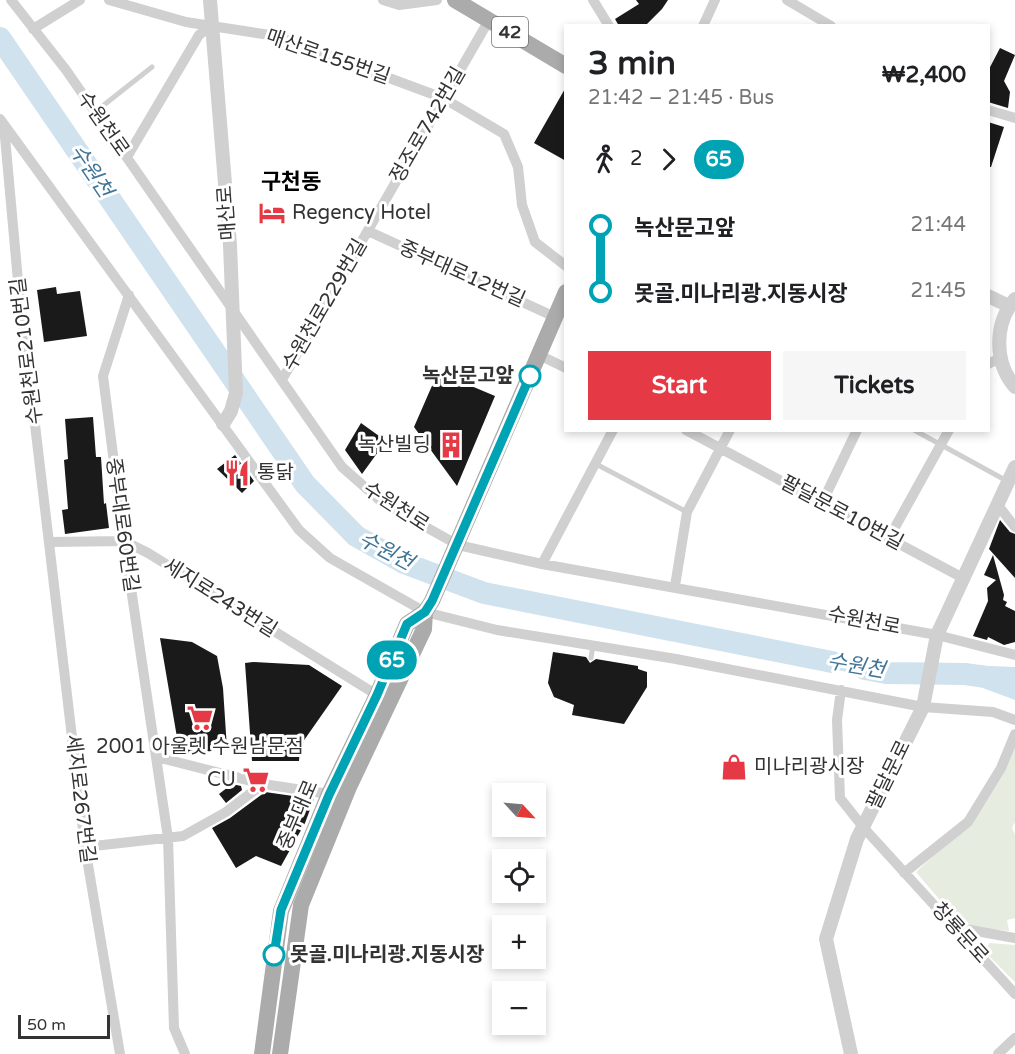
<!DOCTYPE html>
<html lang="en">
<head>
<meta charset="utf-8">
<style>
	body { margin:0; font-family:"Varela Round","Noto Sans KR",sans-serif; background:#f6f6f6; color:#202124; height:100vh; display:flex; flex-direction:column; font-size:22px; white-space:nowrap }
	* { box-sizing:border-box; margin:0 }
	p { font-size:20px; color:#757577 }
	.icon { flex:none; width:33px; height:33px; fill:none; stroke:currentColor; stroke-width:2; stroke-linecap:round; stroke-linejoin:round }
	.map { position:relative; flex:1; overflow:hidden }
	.panel { position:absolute; left:564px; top:24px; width:426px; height:408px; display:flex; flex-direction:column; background:#fff; border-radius:0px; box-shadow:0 3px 9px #0003 }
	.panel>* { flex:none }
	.badge { padding:0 12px; border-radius:20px; font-size:21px; line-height:39px }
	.needle { width:39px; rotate:116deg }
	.controls { position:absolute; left:492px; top:783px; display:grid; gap:12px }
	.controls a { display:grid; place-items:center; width:54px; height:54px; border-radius:0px; background:#fff; box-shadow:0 3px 9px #0003; font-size:30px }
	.scale { position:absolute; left:18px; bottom:15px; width:92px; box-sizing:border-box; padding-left:6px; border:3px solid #333; border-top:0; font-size:16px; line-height:21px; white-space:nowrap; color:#333; -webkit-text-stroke:4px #fff; paint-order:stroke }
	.map>.badge { position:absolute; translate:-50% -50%; box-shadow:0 0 0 3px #fff }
	.legs { display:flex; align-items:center; gap:9px; height:66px; padding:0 24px; font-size:20px }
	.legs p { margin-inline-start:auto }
	.headline { display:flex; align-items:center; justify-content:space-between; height:102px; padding:0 24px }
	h1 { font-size:33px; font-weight:700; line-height:45px }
	.cta { display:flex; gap:12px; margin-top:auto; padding:12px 24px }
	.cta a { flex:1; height:69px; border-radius:0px; background:#e63946; color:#fff; font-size:24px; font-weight:700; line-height:69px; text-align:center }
	.cta a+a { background:#f6f6f6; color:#202124 }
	ul { padding:0 24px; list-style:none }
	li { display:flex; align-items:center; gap:21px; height:66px; font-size:22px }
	li i { display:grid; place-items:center; width:9px; height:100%; margin:0 8px; background:currentColor }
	li i::after { content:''; width:15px; height:15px; margin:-8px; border:4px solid; border-radius:50%; background:#fff }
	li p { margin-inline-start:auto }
	li:first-child i { background:linear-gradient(#0000 50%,currentColor 0) }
	li:last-child i { background:linear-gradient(currentColor 50%,#0000 0) }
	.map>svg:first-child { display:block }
</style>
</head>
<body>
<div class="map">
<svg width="1015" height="1054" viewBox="0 0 1015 1054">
	<rect width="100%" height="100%" fill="#fff"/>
	<path fill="#e6ecdf" d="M1015,745v77l-3,6 3,7v83l-8,2 2,11 -47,-5 -46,-54 39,-36z
		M989,943l26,2v37l-30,-30z"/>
	<path fill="#cfe2ee" d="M802,650l50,12 43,4 -1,17 -3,-5 -30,-3 -60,-13z
		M965,665l50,2v33l-51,-19z"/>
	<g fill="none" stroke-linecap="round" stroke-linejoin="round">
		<path stroke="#cfe2ee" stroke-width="22" d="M0,38l305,446 51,52 48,27 80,30 348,69
			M865,669l21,4 79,1 50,7"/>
	</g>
	<path fill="#1a1a1a" d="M636,0h32l-6,9 -17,17h-26l-4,-7 24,-15z
		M1000,48l15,7 -11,26 6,11 -2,16 -20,-6v-31z
		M566,87v74l-32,-18z
		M988,122l16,5 -13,40h-3z
		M56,287l1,7 23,-3 7,45 -43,6 -7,-52z
		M438,372l57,24 -38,90 -43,-59z
		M93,417l3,40h5l3,47 2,-1 3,25 -44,6 -3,-24 6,-1 -4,-49 4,-1 -3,-40z
		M361,423l25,18 -24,33 -17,-24z
		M235,455l19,26 -12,12 -25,-24z
		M1000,520l10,12 5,2v44l-26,-29z
		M993,555l11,40 -1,5 4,2 -2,4 10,5v31l-11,3 -16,-8 -1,3 -14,-4 15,-35 -1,-13 9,-8 -12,-5z
		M160,638l32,4 25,14 6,32 4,61 -47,6z
		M553,652l33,5 4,6 6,-4 42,7v3l9,3v15l-23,37 -52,-9 2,-10 -20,-8 -6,-14z
		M253,662l56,3 33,21 -42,60 -1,15h-47l-7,-98z
		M232,784l9,2 1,4 -16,13 -7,-9z
		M265,792l49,7 -9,24 -24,43 -25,-10 -20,12 -24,-40 18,-10z"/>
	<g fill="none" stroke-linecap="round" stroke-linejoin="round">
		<path stroke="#d0d0d0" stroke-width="5" d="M95,112l57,-45
			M914,430l93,51
			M596,464l91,48
			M591,658l2,-13"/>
		<path stroke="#d0d0d0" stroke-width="10" d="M11,0l55,70 276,397 41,36 75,42 84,19 395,71 78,20
			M109,0l77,22 90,14 167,62 61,36 14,33 4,38 13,37 31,24
			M383,0l16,5 38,-5
			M593,0l16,26
			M787,0l44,26
			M703,26l12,-26
			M33,29l47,-29
			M988,110l27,8
			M0,119l299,411 31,28 95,54 72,18 179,29 247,48 70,5 22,8
			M4,126l14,155 67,566 35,207
			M127,157l72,-122 13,-10
			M368,231l187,86
			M129,295l-26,81 21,165 44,297 6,190 11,26
			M539,355l27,13
			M988,364l12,-6
			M283,378l206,-358
			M686,430l277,148
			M822,503l35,-73
			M997,504l18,23
			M889,538l60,-108
			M50,542l74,-1 24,12 229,142
			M542,564l71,-134
			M675,586l12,-74 43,-82
			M841,690l-4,30 3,78 23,29 152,167
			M157,757l106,27
			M85,847l98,-11 43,-24 37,-28 66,10
			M904,873l64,-51 33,-54 14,-34
			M954,927l61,11
			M998,1054l17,-16"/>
		<path stroke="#d0d0d0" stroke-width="14" d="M210,0l20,245 6,148 -5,18 -8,13
			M988,296l21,10
			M1015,299c-21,24 -21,64 0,88
			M851,1054l-25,-115 31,-100 66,-132 14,-72 78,-168"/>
		<path stroke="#ababab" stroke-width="16" d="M455,0l111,66
			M262,1054l19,-143 48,-117 48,-99 30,-71 18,-12 7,-11 134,-309
			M280,1054l21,-149 48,-118 75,-158 1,-17"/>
	</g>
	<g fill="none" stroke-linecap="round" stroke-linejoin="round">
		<g stroke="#fff" stroke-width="14">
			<path id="line-1" d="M274,955l7,-45 48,-115 48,-100 30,-71 18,-12 7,-11 98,-225"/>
		</g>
		<use href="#line-1" stroke="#00a3b4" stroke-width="9"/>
	</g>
	<defs>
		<g id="hotel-bare" transform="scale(2.07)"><path d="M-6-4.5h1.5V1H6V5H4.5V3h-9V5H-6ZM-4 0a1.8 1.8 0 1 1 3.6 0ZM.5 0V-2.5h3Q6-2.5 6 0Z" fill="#e63946" stroke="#fff" stroke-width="2.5" paint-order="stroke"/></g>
		<g id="building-bare" transform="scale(2.07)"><path d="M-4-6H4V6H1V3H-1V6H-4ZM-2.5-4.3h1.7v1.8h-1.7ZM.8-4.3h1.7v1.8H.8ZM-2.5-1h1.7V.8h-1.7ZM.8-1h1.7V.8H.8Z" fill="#e63946" stroke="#fff" stroke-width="2.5" paint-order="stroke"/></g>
		<g id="restaurant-bare" transform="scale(2.07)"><path d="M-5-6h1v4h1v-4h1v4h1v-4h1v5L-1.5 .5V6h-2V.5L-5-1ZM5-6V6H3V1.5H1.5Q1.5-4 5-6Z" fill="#e63946" stroke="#fff" stroke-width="2.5" paint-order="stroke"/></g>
		<g id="supermarket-bare" transform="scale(2.07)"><path d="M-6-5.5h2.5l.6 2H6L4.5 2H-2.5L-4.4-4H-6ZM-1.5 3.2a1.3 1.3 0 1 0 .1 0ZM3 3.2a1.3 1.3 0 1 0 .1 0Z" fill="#e63946" stroke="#fff" stroke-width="2.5" paint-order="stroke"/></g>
		<g id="shop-bare" transform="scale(2.07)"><path d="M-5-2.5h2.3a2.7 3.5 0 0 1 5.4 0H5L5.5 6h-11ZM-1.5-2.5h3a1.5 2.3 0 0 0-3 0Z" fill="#e63946" stroke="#fff" stroke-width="2.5" paint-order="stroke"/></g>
	</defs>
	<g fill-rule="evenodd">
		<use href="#hotel-bare" x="272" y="213"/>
		<use href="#building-bare" x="451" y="445"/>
		<use href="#restaurant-bare" x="237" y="473"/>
		<use href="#supermarket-bare" x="200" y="718"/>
		<use href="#shop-bare" x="734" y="767"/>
		<use href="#supermarket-bare" x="256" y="780"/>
	</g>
	<g fill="#fff" stroke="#00a3b4" stroke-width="3">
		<circle cx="530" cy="376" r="10"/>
		<circle cx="274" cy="955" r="10"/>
	</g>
	<g text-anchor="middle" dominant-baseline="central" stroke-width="6" stroke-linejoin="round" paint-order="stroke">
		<rect fill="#fff" stroke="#707070" stroke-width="1.5" x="492" y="17" width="36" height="30" rx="4.5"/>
		<g font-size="18" font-weight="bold" fill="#333">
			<text x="510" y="32">42</text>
		</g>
		<g font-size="20" fill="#333" stroke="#fff">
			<text transform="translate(328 57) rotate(19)">매산로155번길</text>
			<text transform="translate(103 124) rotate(55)">수원천로</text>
			<text transform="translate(428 125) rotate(-60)">정조로742번길</text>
			<text transform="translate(227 213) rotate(-94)">매산로</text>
			<text transform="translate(462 274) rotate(24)">중부대로12번길</text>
			<text transform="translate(325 305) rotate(-60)">수원천로229번길</text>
			<text transform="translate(27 351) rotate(-97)">수원천로210번길</text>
			<text transform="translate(396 507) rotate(33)">수원천로</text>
			<text transform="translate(842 513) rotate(28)">팔달문로10번길</text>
			<text transform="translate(122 525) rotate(82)">중부대로60번길</text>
			<text transform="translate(220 598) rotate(32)">세지로243번길</text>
			<text transform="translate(864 621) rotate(11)">수원천로</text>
			<text transform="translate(889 775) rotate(-64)">팔달문로</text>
			<text transform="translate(80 799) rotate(83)">세지로267번길</text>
			<text transform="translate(298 815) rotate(-67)">중부대로</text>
			<text transform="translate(960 933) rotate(48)">창룡문로</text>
		</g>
		<g font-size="20" fill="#333" stroke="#fff" text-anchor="start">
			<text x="292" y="213">Regency Hotel</text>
			<text x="431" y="445" text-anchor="end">녹산빌딩</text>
			<text x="257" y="473">통닭</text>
			<text x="200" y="747" text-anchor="middle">2001 아울렛 수원남문점</text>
			<text x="754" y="767">미나리광시장</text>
			<text x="236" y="780" text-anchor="end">CU</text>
		</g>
		<g font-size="20" font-weight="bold" fill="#333" stroke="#fff" text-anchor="end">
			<text x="514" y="376">녹산문고앞</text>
			<text x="290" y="955" text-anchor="start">못골.미나리광.지동시장</text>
		</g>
		<g font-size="21" font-style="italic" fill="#3f7597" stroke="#fff">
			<text transform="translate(91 171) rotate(56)">수원천</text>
			<text transform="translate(386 551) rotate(28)">수원천</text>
			<text transform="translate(856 666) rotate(10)">수원천</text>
		</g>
		<g font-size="22" font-weight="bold" fill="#000" stroke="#fff">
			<text x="291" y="182">구천동</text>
		</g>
	</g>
</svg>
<div class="controls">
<a><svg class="needle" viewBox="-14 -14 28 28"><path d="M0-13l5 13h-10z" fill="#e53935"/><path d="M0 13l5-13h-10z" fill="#757577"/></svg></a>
<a><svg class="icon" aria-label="locate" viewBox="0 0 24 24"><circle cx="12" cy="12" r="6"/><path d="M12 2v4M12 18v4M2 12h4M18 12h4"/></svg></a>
<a>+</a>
<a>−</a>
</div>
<div class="scale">50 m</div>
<b class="badge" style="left:392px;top:660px;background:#00a3b4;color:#fff">65</b>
<section class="panel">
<div class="headline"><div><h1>3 min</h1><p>21:42 – 21:45 · Bus</p></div><b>₩2,400</b></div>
<div class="legs"><svg class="icon" aria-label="walk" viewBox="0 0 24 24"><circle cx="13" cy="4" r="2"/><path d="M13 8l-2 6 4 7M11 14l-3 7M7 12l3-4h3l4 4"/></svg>2<svg class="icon" aria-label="forward" viewBox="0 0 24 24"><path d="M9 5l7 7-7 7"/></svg><b class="badge" style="background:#00a3b4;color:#fff">65</b></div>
<ul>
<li><i style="color:#00a3b4"></i><b>녹산문고앞</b><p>21:44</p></li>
<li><i style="color:#00a3b4"></i><b>못골.미나리광.지동시장</b><p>21:45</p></li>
</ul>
<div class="cta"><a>Start</a><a>Tickets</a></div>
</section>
</div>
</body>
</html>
